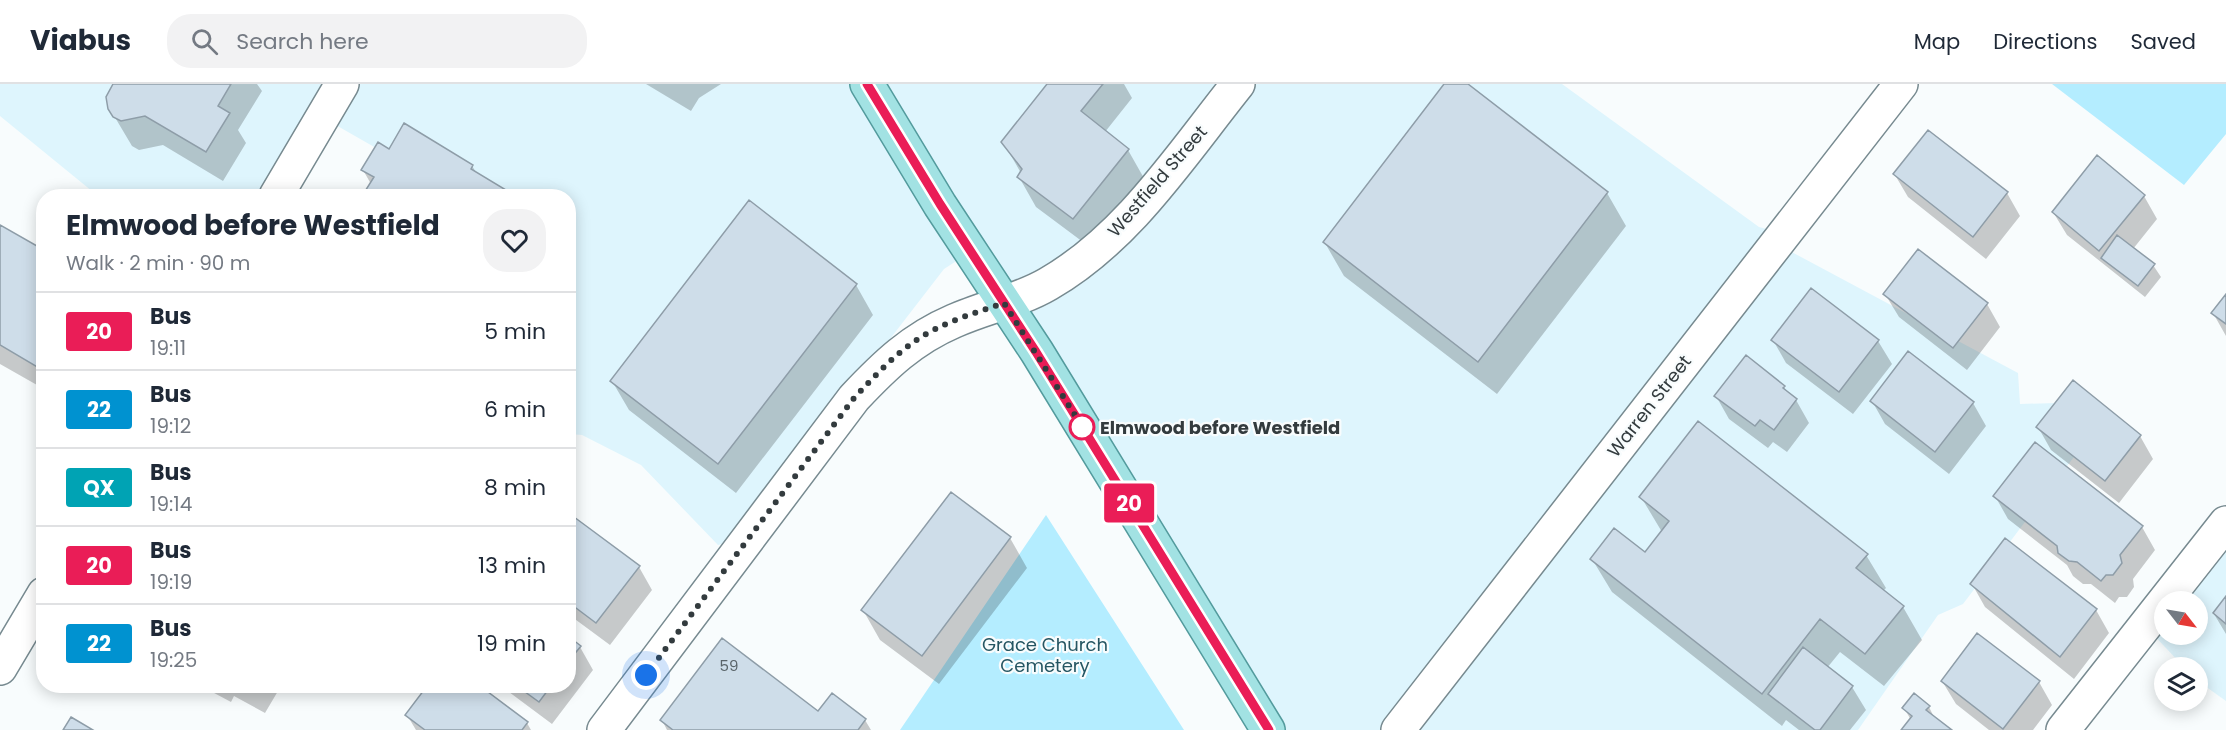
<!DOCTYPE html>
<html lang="en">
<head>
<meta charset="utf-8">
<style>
	body { margin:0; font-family:Poppins,sans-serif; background:#f2f2f3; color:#1f2937; height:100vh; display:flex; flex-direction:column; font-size:22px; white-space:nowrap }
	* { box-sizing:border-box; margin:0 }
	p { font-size:20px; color:#747a83 }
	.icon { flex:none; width:33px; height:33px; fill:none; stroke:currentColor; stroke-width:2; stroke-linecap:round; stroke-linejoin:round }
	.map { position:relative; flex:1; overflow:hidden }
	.details { position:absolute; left:36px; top:105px; width:540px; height:504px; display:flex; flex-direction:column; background:#fff; border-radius:24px; box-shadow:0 3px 15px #0003 }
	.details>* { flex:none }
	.badge { padding:0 12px; border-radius:4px; font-size:21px; line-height:39px }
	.needle { width:39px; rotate:121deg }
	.buttons { position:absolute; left:2154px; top:507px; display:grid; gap:12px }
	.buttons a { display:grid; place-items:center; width:54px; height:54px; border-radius:50%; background:#fff; box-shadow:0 3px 15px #0003; font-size:30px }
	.you { position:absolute; width:30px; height:30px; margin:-15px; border:4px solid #fff; border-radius:50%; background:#1a73e8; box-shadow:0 0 0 9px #1a73e833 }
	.map>.badge { position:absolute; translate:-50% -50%; box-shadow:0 0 0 3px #fff }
	.round { display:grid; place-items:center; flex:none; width:63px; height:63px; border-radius:24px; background:#f2f2f3 }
	.overview { display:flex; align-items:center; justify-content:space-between; height:102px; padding:0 30px }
	h1 { font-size:28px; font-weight:700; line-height:45px }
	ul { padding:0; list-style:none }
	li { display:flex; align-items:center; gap:18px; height:78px; padding:0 30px; border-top:2px solid #e0e1e3 }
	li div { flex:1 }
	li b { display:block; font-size:22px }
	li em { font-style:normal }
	li .badge { min-width:66px; font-weight:700; text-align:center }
	header { display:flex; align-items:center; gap:36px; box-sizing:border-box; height:84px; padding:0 30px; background:#fff; border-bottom:2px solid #e0e1e3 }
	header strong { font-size:28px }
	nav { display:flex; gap:33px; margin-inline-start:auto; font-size:21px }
	.search { width:420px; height:54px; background:#f2f2f3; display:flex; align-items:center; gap:15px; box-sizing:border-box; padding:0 21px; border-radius:24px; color:#747a83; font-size:22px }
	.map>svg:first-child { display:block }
</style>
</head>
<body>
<header>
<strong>Viabus</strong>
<div class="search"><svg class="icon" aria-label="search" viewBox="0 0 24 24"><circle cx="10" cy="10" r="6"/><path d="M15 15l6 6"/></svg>Search here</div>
<nav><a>Map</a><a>Directions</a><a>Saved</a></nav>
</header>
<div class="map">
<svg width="2226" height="646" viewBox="0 0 2226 646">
	<rect width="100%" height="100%" fill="#f8fcfd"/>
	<path fill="#def5fd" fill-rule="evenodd" d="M0,0h1562l197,143 12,3 2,12 245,131 2,31 37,-1 35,30 -129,171 -25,11 -80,115h-600l-118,-184 -9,-7 -3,-13 -167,-268 -17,11 -210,272 -16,4 -77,-80 -59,-30 -13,-1 -1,-238h-108l-147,-84 -53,84h-162l-98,-80z
		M2226,423v194l-28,-20v-13l-14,-1 -38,-40zM2164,518h34v32h-34z"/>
	<path fill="#b4edff" d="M2052,0h174v50l-42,51z
		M1046,431l138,215h-284z"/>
	<path fill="#0003" d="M115,0h142l5,7 -24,39 8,13 -23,38 -60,-36 -24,5 -7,-4 -22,-37z
		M646,0h75l-22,14 -8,13z
		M1049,0h75l8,14 -27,34 23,18 17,30 -54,68 -55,-41 -17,-30 2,-4 -18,-31z
		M1446,0h19l142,109 19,33 -129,168 -153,-118 -19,-33z
		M389,67l83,15 6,9 27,16 3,5h-144l7,-12 -8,-14z
		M1895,91l112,18 13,23 -34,43 -78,-62z
		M2144,112l13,23 -24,30 20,16 8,12 -16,20 -78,-62 -14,-23z
		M750,118l106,83 17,30 -137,178 -107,-83 -17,-29z
		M0,142l44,26v137l-44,-25z
		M1885,210l102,10 13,23 -33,43 -68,-53z
		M2226,213v39l-13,-23z
		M1773,256l105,1 14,23 -39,50 -67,-51z
		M1784,303l4,6 8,7 13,23 -22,29 -14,-10 -5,6 -39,-29 -13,-23z
		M1872,317l101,2 13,23 -37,48 -64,-50z
		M2038,343l102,9 13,23 -34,44 -68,-53z
		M952,410l58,44 17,30 -88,116 -59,-44 -17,-30z
		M1995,412l147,31 13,23 -22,29 1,8 -7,10h-8l-4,6 -24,-19h-8l-10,-8 -6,-11 -59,-46z
		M1641,413l225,58 20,33 -3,3 20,16 19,33 -38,46 -44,-34 -13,16 25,19 14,23 -16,20h-51l-13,-10 -4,6 -170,-134 -20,-33 53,-5 17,-22z
		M570,432l69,51 13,23 -42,55 -42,-31v-96z
		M1972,500l124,26 13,23 -35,46 -89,-72z
		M2226,514v36l-12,-20z
		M568,554l12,9 13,23 -41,54 -51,-38h67z
		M1942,597l97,1 13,23 -19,25h-44l-33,-26z
		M201,602h80l-16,27 -31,-17 -3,6z
		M429,602h48l50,37 4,7h-115l-9,-15z
		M1929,623l6,12 15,11h-47l8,-10 -7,-12z
		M818,629l47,7 6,10h-204l-5,-10z"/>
	<path fill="#cedde9" stroke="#8e9da8" stroke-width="1.5" d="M113,0h118l-13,22 12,7 -24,39 -61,-36 -24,5 -8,-4 -5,-8 -2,-12z
		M1047,0h56l-22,27 48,38 -56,70 -56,-42 5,-8 -21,-27z
		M1444,0h24l140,108 -130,170 -155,-120z
		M404,39l69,42 -2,4 35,21 -3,6h-141l12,-19 -13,-7 17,-28 11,7z
		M1928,46l80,62 -35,45 -80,-63z
		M2097,71l48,40 -46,56 -47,-39z
		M749,116l108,84 -139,180 -108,-83z
		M0,141l44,25v121l-44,-26z
		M2117,151l38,29 -17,22 -37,-28z
		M1918,165l70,54 -35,45 -70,-54z
		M1811,204l68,52 -40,52 -68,-52z
		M2226,210v30l-15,-11z
		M1908,267l66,51 -39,50 -65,-51z
		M1746,271l39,31 -2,2 14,11 -23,31 -14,-10 -5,6 -41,-30z
		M2073,296l68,55 -36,46 -69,-54z
		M1698,337l170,133 -12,14 48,38 -39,48 -45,-35 -58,75 -172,-135 24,-31 31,24 24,-31 -30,-24z
		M2035,358l108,84 -23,29 2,8 -9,12h-7l-5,6 -24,-19 -8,-1 -11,-8 -1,-7 -64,-50z
		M951,408l60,45 -89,119 -61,-46z
		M570,430l70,52 -44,57 -28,-21z
		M2005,454l92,71 -37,48 -90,-73z
		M2226,512v28l-13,-11z
		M1977,549l63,48 -37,48 -62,-48z
		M568,552l13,10 -13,16z
		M722,554l96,73 14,-18 34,26 -8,11h-185l-13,-10z
		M1803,563l50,39 -33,44h-5l-47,-36z
		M427,602h53l48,36 -6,8h-97l-20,-15z
		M517,602h34l-12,16z
		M1914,609l16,13 -4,4 26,20h-51l11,-14 -10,-8z
		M71,633l22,13h-30z"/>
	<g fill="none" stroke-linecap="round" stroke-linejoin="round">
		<g stroke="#778a90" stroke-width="36">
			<path id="minor" d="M276,112l66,-112
				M0,584l44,-74
				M604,646l250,-332c31,-33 58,-59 100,-77 31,-14 65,-20 94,-37 80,-46 133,-129 190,-200
				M1398,646l503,-646
				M2063,646l163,-207"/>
		</g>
		<g stroke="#539b9d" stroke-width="36">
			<path id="major" d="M867,0l73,121 97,147 231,378"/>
		</g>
		<use href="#minor" stroke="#fff" stroke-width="33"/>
		<use href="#major" stroke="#a2e2e3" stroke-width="33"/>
	</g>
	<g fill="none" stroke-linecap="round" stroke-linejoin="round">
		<g stroke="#fff" stroke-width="14">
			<path id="line" d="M867,0l73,120 96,148 233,378"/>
		</g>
		<use href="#line" stroke="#ea1d57" stroke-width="9"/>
		<path stroke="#333b3e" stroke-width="6" stroke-dasharray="0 10.8" d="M646,591l208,-277c19,-20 38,-41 61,-57 26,-18 59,-28 89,-38l81,128 -3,-4"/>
	</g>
	<circle fill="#fff" stroke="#ea1d57" stroke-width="3" cx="1082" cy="343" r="12"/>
	<g text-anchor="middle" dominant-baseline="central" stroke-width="4.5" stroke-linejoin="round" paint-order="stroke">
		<g font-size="15" fill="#5a6469">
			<text x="729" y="581">59</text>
		</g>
		<g font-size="18" fill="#333b3e" stroke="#f8fcfd">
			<text transform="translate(1157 97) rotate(-49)">Westfield Street</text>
			<text transform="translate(1649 322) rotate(-52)">Warren Street</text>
		</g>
		<g font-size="18" font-weight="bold" fill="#333b3e" stroke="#f8fcfd" text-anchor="start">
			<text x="1100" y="343">Elmwood before Westfield</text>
		</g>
		<g font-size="18" fill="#255663" stroke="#f8fcfd">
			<text x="1045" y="560">Grace Church<tspan x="1045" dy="21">Cemetery</tspan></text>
		</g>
	</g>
</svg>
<div class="buttons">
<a><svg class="needle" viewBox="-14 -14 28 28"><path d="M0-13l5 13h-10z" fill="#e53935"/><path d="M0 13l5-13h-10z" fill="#747a83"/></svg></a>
<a><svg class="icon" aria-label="layers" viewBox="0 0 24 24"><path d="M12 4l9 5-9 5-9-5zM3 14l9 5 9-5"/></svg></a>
</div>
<div class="you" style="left:646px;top:591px"></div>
<b class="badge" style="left:1129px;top:419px;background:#ea1d57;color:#fff">20</b>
<section class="details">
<div class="overview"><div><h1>Elmwood before Westfield</h1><p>Walk · 2 min · 90 m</p></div><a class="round"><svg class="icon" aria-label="heart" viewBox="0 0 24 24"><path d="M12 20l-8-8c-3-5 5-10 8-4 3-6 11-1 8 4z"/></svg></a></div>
<ul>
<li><span class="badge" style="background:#ea1d57;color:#fff">20</span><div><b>Bus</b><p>19:11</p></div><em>5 min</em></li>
<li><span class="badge" style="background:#0092d0;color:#fff">22</span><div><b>Bus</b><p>19:12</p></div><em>6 min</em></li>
<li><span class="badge" style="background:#00a3b4;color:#fff">QX</span><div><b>Bus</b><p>19:14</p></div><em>8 min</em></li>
<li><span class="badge" style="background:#ea1d57;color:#fff">20</span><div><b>Bus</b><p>19:19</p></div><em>13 min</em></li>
<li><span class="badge" style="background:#0092d0;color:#fff">22</span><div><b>Bus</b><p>19:25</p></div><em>19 min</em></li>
</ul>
</section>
</div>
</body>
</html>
